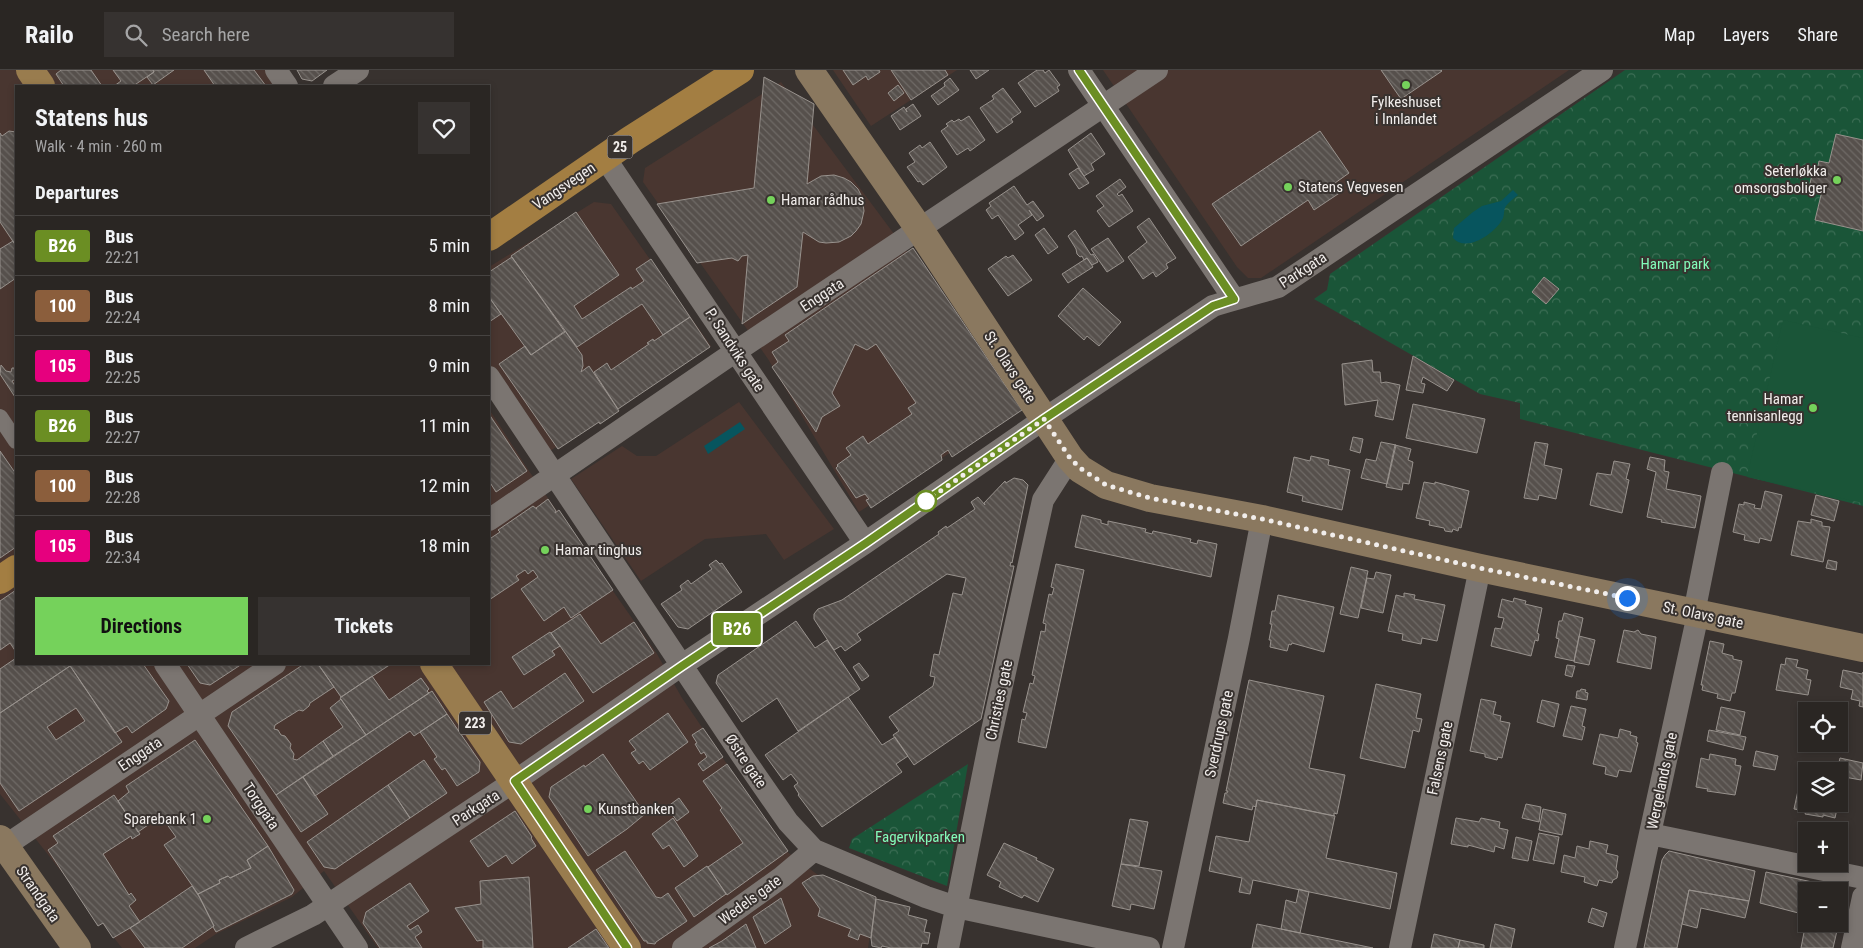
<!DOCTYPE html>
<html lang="en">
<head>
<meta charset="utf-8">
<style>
	body { margin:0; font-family:"Roboto Condensed",sans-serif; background:#363230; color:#f1f3f6; height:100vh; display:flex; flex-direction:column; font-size:19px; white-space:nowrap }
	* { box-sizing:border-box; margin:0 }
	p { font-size:16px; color:#a5a5a6 }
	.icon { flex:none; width:28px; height:28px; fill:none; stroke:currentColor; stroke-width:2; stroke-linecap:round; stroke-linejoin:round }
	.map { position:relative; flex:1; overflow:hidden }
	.details { position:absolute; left:15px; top:15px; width:475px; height:580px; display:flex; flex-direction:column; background:#2a2623; border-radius:0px; box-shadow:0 2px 8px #0003,0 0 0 1px #464341 }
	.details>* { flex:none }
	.badge { padding:0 10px; border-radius:4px; font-size:18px; line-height:32px }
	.buttons { position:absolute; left:1798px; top:632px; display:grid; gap:10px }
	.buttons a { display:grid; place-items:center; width:50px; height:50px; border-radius:0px; background:#2a2623; box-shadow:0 2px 8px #0003,0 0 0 1px #464341; font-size:25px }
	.you { position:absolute; width:25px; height:25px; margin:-12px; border:4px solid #fff; border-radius:50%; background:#1a73e8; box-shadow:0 0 0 8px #1a73e833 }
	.map>.badge { position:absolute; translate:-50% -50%; box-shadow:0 0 0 2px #fff }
	h2 { padding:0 20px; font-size:19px; line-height:45px }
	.round { display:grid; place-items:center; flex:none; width:52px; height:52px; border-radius:0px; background:#363230 }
	.headline { display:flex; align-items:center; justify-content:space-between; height:85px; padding:0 20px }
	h1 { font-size:24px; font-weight:700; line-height:38px }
	.action { display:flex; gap:10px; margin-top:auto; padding:10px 20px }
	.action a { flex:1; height:58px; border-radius:0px; background:#75d25b; color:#111; font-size:20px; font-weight:700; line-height:58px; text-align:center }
	.action a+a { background:#363230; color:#f1f3f6 }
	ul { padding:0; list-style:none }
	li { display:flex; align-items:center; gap:15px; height:60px; padding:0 20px; border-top:1px solid #464341 }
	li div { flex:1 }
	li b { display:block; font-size:19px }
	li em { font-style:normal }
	li .badge { min-width:55px; font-weight:700; text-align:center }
	header { display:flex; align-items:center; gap:30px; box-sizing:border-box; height:70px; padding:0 25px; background:#2a2623; border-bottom:1px solid #464341 }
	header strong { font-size:24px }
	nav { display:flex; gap:28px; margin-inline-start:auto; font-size:18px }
	.search { width:350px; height:45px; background:#363230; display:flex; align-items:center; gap:12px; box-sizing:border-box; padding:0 18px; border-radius:0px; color:#a5a5a6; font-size:19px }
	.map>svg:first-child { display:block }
</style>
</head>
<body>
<header>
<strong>Railo</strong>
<div class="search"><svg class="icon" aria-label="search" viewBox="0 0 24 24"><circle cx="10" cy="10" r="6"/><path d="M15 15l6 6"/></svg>Search here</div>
<nav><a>Map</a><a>Layers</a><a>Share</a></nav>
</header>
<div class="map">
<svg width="1863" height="878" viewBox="0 0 1863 878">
	<defs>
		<pattern id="park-crowns" width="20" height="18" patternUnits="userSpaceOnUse" patternTransform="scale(1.25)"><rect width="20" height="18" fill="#1a5538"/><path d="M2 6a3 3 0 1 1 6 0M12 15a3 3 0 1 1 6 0" fill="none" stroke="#3c6e55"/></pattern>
		<pattern id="building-back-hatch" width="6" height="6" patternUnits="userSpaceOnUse" patternTransform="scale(1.25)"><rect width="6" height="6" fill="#56504c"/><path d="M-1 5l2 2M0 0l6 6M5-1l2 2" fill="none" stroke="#6f6a66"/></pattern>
	</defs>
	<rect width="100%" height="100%" fill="#38322f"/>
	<path fill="#493630" d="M0,0h273l10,16h-267v578h473v-255l40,62 128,183 25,44 104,153 32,24 58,22 -8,51h-490l-54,-77 -32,26 -76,37 -21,14h-73l-122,-154z
		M833,0h124l-86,56z
		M1103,0h466l-308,208h-13l-11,-11z
		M781,12l241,324 -163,106 -91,-153 -125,-177 2,-14z
		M594,132l17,2 100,142 -161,105 -61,-84v-100z
		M739,332l95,127 -50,31 -18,-26 -61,5 -64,42 -70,-102 51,-33 15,10h19z"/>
	<path fill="url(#park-crowns)" d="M1625,0h238v436l-343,-87v-16l-40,-9 -166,-95 13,-9 3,-16z
		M968,694l-21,122 -98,-38 3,-9z"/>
	<path fill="#1a5538" d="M1783,250l80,18v165l-116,-26z"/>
	<path fill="#07555e" d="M1513,120l5,5c-4,3 -9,7 -12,11 -3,4 -1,10 -4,14 -8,14 -36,33 -49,18l1,-10 19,-16 9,-6 19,-5z
		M740,352l5,7 -37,25 -4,-8z"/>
	<path fill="url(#building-back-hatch)" stroke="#98928d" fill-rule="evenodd" d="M61,0h30l11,16h-38l-8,-12z
		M113,0h40l1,2 -21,14h-19l7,-5z
		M153,0h21l-21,15 -6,-8 7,-5z
		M204,0h50l12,16h-51z
		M297,0h30l-15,11 -10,-2z
		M843,0h36l1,2 -12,8 -2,-4 -13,9z
		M891,0h54l3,5 -37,25z
		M970,0h19l-13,9z
		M1037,0h6l2,3 4,-3 11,15 -3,2 2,4 -24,16 -17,-24z
		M1381,0h60l1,1 -41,28z
		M764,7l50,27 -7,80 14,-8 13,-1 10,3 7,4 7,7 4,8 2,14 -3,13 -5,7 -5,5 -12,6 -13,1 -7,-1 -16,-10 -6,55 -55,37 6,-69 -6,1 -4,5 -6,-3 -35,5 -40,-59 97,-16z
		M950,8l9,12 -21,15 -7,-9 14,-10 -1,-3z
		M898,15l6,8 -10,8 -6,-8z
		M1003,18l18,24 -10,7 2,3 -16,11 -17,-25 14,-9 -2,-3z
		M913,34l8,12 -21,14 -9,-14 13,-9 3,5 -1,-3z
		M969,46l16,24 -15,11 -2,-3 -11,7 -16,-24 7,-5 -2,-2 6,-4 2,2 5,-3 2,2z
		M9,61l7,1v114l-16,-24v-89l2,3z
		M1320,61l29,42 -14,10 6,9 -27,18 -6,-10 -67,46 -29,-42z
		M1091,63l14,21 -14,10 3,6 -10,6 -16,-26z
		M1836,64l27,6v91l-48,-11 7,-29 -13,-3 4,-18 4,1 2,-10 10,2z
		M930,72l17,25 -24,18 -3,-4 -2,1 -11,-15 8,-5 -6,-9 11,-8 2,3z
		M1078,98l11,15 -10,6 -10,-15z
		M1120,109l6,8 -9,7 2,2 3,-2 11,17 -24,16 -12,-16 7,-5 -8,-10z
		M1014,116l13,19 6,-4 11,15 -7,5 -8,-11 3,5 -14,10 6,8 -9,7 -17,-25 -6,4 -6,-9 5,-4 -2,-3z
		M576,142l43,63 -45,31 8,13 49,-32 1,2 12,-8 -8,-12 15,-10 39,58 -27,18 -21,-31 -65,43 -66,-91z
		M1149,148l27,40 -10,6 2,4 -12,9 -3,-5 -10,7 -15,-22 19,-15 -10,-15z
		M1044,158l14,19 -10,7 -13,-19z
		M1075,160l16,25 2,-1 5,8 -6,3 -5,-7 -3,2 -2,-4 -2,1 -3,-3 -1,-5 -8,-13z
		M1108,168l16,23 -17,11 -16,-23z
		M13,171l3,5v32l-16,11v-40z
		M913,178l109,162 -70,47 -4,-7 -7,5 1,5 -71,48 -5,-8 3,-1 -4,-5 -9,4 -20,-30 2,-2 -1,-1 14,-10 -5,-7 17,-12 5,8 44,-30 -4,-6 8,-5 -40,-59 -9,6 -12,-6 -23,49 8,13 -18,11 -6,15 -44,-65 6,-5 -6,-10 17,-11 -4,-6z
		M1013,185l19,25 -24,16 -20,-27 18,-13 2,2z
		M512,187l53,75 -34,23 -42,-58v-25z
		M1087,188l6,9 -25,16 -6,-9z
		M1544,207l15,12 -13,15 -14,-12z
		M1083,218l38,34 -22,24 -12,-10 -3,4 -26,-24z
		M489,227l12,17 -12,8z
		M690,247l20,30 -92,62 -24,-37 13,-9 4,7 38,-26 -2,-1 6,-4 1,2z
		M565,261l17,24 1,11 -2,6 8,-6 30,45 -19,13 -1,-2 -41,27 -59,-85 26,-18 6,9z
		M1413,286l41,24 -7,11 -24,-14 -2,6 4,1 -2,9 -17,-3z
		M1372,290l1,12h7l1,11 5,-1 14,3 -7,35 -18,-4 3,-16 -33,5 -3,-41z
		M1,295l5,6 5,1 1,-4h4v11l-4,2 4,6 -1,10 -15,-23z
		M1413,334l72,15 -8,34 -71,-15z
		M489,344l38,57 -31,21 -7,-11z
		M1353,367l10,2 -3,14 -10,-3z
		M1381,372l15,3 -9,39 -26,-6 5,-19 10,2z
		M1535,372l13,2 -4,21 18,4 -6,30 -17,-4 -1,5 -14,-2z
		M1395,375l16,4 -3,11 5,2 -4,22 -6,-1 -1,7 -16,-3z
		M0,381l16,23v73l-16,11z
		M1311,386l18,4 -1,5 22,5 -8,40 -40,-9 1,-5 -16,-4 7,-35 16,4z
		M1650,387l15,3 -1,11 5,1 -3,17 35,7 -6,32 -34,-6 1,-2 -15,-3 9,-45 -9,-3z
		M1614,391l16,3 -4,15 3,1 -7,33 -32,-8 7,-32 14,2z
		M1014,408l9,2 5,5 -16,78 -1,-1 -1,4h4l-33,153 -67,46 -21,-30 6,-4 -10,-14 44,-31 2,-9 -5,-1 4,-22 5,1 14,-62 9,2 4,-17 -19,-4 -90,60 4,6 -16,11 -4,-5 -7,4 -20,-31v-5l4,-5 24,-9 97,-66 -1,-2 8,-6 1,2 28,-19 -4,-7 7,-5 7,8 -1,-2 21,-22 1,2z
		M1424,412l11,2v-2l34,9 -8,37 -2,-1 -1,4 -5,-2 -1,3 -7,-1 -1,-3 -15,-3 1,-4 -14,-3z
		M1765,421l17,4 -11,46 -11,-3 -1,5 -15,-3 1,-5 -12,-3 6,-28 5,1v-3l11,3 -1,3 7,1z
		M1816,425l23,6 -5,20 -23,-6z
		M548,429l8,12 -1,2 4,-3 54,80 -42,28 -7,-11 -20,14 -23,-32 17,-12 -5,-7 -5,4 -3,-4 -9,6 3,4 -30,20v-63l2,1 9,-6 -2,-2 35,-24 4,3 -1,-1z
		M1082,445l19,5v3l7,2v-4l38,8 -1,3 7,2 1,-3 38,8 -1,3 7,2 1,-4 19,4 -6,33 -136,-30z
		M1811,449l11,3v4l8,1 -7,35 -32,-7 7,-34 13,2z
		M716,490l4,4 2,-1 20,29 -54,37 -10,-2 -17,-23 21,-14 -2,-4 8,-6 3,4 21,-15 -3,-4z
		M1828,490l9,2 -1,8 -10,-2z
		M1056,494l28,6 -38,178 -28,-6 4,-23 3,1 2,-7 -4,-1 7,-29 3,1 2,-8 -3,-1 9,-44 4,1 1,-8 -3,-1 6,-29 3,1 2,-7 -3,-1z
		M1351,497l17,4 -10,47 -18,-4z
		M1376,502l15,3 -8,38 -22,-5 6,-30 7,1z
		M16,520v62l-6,-9 -10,7v-49z
		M1404,523l11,2 -1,4 31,6 -8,36 -15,-3 -1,6 -19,-4 1,-6 -15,-3 8,-36 8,2z
		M1278,525l56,12 -10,45 -32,-9 -1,2 -2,-1 -2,7 -17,-4 1,-7h-2l3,-16h-2l2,-13h3z
		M1514,528l12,3 -1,3 17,4 -5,25 2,1 -1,7 -3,-1 -4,16 -40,-10 4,-18 6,1 3,-11 -6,-1 4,-18 11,3z
		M1564,543l19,5 -9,43 -19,-4 4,-18 -3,-1 3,-17h3z
		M580,544l21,30 33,-22 20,31 -61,40 -42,-60z
		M796,551l19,27 12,-8 33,49 -62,42 -21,-33 -35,24 -26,-39 2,-8z
		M1624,560l10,2 4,-2 3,4 15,3 -5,32 -34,-7z
		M550,562l10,14 -8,5 3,4 -31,20 -12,-18z
		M1579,566l16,4 -6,25 -15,-3z
		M1710,571l14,3 -2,9 11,3v3l9,2 -7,32h-3l-2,8 -13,-3 1,-4 -16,-4 1,-5h-2z
		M16,588v6h53l1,2 -70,47v-44z
		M1786,588l12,2 -2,7 12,3 -2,9 5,1 -3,15 -32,-5 5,-26 4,1z
		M859,593l10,13 -7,5 -9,-14z
		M69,594h74l26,37 -3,8 -34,24 -5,-7 -12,7z
		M187,594h55l-32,21 -10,-2z
		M304,594h14l16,23 -24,16 -1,3 -6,5 -4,-1 -24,15 -1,4 4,1 3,5 4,1 6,8 -1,4 4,6 -1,5 4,1 26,-19 10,15 -57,39 -48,-69 4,-14z
		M318,594h73l-50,33z
		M1567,595l8,1 -3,11 -7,-2z
		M70,596l52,76 -103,69 -19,-28v-70zM76,638l9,13 -29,19 -9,-13z
		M1843,600l19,4 1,-2v35l-4,-1 1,-5 -9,-2 2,-9 -13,-3z
		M565,603l19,28 -63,43 -12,-2 -25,-40 17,-11 12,18z
		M372,606l17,24 32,-22 8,11 -2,2 2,2 -63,42 -26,-37z
		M1249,610l75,16 -15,72 36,7 -8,39 -3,-1v3l-77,-16 -1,7 -3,-1 -1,4 -29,-7 2,-10h2l1,-2h-2z
		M1376,614l45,10 -5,24 6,1 -3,13 -6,-2 -8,38 -45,-10z
		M1581,619l5,1 -1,2 3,1 -1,7 -11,-2 1,-7h3z
		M432,621l15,23 -33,22 -4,-5 -95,65 -12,-19z
		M848,627l34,48 13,-8 13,19 -12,8 6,8 -80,55 -24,-32 1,-1 -5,-8 4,-3 -7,-9 -8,6 -18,-25z
		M341,629l25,36 -33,21 -10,-15 20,-14 -13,-19z
		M1481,629l15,3 -3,12 8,2 -1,5 10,2 -8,35 -4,-1 -1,3 -12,-3v-3l-15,-3z
		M1542,630l17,4 -5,23 -17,-5z
		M1571,636l15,3 -4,17 3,1 -3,13 -19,-4z
		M1721,637l24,5 -5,23 -24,-5z
		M668,643l20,29 -38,28 -7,-9 -4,3 -8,-11 5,-3 -7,-9z
		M447,644l33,48 -1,10 -22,14 -12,-18 -3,2 -8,-11 3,-2 -17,-25z
		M703,658l20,29 -20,14 -5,-7 9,-7 -3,-5 -3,2 -6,-10 2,-1 -5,-8z
		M1620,659l11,3 -1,3 7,2 -1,5 2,1 -7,29 -12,-2 -2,7 -12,-3 1,-7 -13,-3 7,-30 18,4z
		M1709,660l37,7 -3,13 -36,-9z
		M195,670l73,106 -21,14 4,8 -21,10 -2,-2 -9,4 1,3 -22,11 -34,-49 12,-8 -15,-21 -23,16 -20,-31 11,-9 -3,-6z
		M1756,681l22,5 -3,14 -22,-4z
		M603,684l42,60 -18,15 -39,27 -39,-59 2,-10 33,-22 1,2z
		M1710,684l26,5 -1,6 6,1 -6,29 -28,-4 1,-2 -12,-2 5,-29 8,2z
		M1840,688l23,5 -2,17 -22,-4v-5h-2z
		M424,690l23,33 -37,25 -22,-33z
		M727,694l61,87 -61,44 -19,-28 35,-24 -23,-33 2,-2 -19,-27z
		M303,707l25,37 -27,18 -25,-37z
		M1801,707l5,2v25h32l-3,14 -12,-3v2l-18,-3 1,-3 -12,-2z
		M388,715l22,33 -75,51 -11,-2 -17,-25z
		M114,725l26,39 -8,5 -1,-3 -28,18 26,41 2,-2 5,7 -7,6 11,16 -27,16 -10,-15 -5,3 -50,-76 10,-7 -5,-7z
		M679,728l10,14 -12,9 -10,-14z
		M1257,730l78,16 -9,42 71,15 -7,36 -137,-29 -3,14 -11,-2 3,-14 -33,-7 7,-35 33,6z
		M1526,734l15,3 -2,15 -17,-4z
		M1543,739l23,5 -4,21 -23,-5z
		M515,741l17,26 -1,1 5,8 -24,18 -6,-9 -18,12 -18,-26z
		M673,748l25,38 -14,11 -15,-22 -6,4 -11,-15z
		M1456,748l23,4 2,-4 19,4 -1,6 9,2 -4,19 -9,-3 -1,6 -26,-7v2l-17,-3z
		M1130,749l18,3 -9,44 -18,-2z
		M1539,763l20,4 -5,27 -21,-4z
		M1516,767l16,4 -4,20 -16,-3z
		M1590,771l18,4 -2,8 12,3 -2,13 2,3 -1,6 -4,2 -1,3 -13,-3 -2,6 -13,-4 1,-5 -24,-5 3,-17 11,3 2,-12 12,3z
		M1004,773l33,15 -1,2 18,9 -16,33 -14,-7 -2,3 -23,-11 2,-5 -14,-7z
		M268,776l26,44 -2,4 -76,38 -3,-5 1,-1 -16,-32 22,-11 -1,-3 9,-4 2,2 21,-10 -4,-8z
		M625,781l31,46 5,1 7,-5 19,28 -31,21 -1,2 -8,-1v-2h-3l-48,-71z
		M1669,781l86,20 -6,30 -60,-11 -12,58h-33l18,-88 3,-5z
		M1121,794l41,7 -8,38 -23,-5 -1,6 -18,-4z
		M707,796l19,28 -32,23 -19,-29z
		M1766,802l74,16 5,8 -12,52h-32l5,-26v2h33v-33h-33v24l-46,-12z
		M823,805l53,22 -5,41 -11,-4 -2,6 -10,-4 3,-7 -33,-13 2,-7 -18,-26 11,-7z
		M529,807l4,71h-50v-8l-6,1 -22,-33 26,-4 -1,-23z
		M410,813l19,28 -22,15 3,4 8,-5 4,7 -7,5 7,11h-42l-17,-25 3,-11z
		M192,816l8,12 14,28 -32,22h-37l-15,-20z
		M1299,819l10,3 -9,41 -19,-4 5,-29 10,3z
		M1689,820l60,11 -4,17 -44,-10 -4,20 -15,-4z
		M781,828l10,28 -26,18 -12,-27z
		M876,829l34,8 -2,8 19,5 -3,12 6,1 -2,11 -6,-1 -1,5h-30l-9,-2 -1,2 -9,-2 -1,-8z
		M1592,838l15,5 -4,14 -15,-5z
		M746,854l10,24h-47l13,-7z
		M1257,854l24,5 92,19h-121z
		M1495,854l20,5 -4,19h-21z
		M596,859l13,19h-41z
		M1434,864l26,6 -2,8h-27z
		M1460,870l24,5v3h-26z"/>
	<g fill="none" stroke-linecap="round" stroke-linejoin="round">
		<path stroke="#7b7571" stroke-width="16" d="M0,347l16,24"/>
		<path stroke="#7b7571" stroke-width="22" d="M276,0l11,16
			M1079,0l155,229
			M334,16l24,-16
			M605,88l260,385
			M489,307l256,383 43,62 26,28 112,47 30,10 193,41
			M489,450l234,-160 434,-290
			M1694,543l28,-140
			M165,594l192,284
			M1650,764l213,44
			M5,776l270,-182
			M246,878l67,-33 202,-134 167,-116 183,-122 179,-124 169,-113c22,-7 43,-12 65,-19l324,-217
			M683,878l99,-71 32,-27
			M948,878l42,-208 53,-240 27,-42
			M1173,878l66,-310 23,-119
			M1400,878l80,-380
			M1625,878l73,-334
			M1852,878l11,-51"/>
		<path stroke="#8a785f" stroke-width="28" d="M809,0l111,160 150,228 10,11 26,16 44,13 112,21 218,49 383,80
			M0,769l77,109"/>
		<path stroke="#997c4e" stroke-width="28" d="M30,0l11,16
			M434,594l193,284"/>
		<path stroke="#a37e42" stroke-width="28" d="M489,167l141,-97 110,-70
			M0,510l16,-11"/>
	</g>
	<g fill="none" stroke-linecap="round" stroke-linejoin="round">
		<g stroke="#fff" stroke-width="11">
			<path id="line" d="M627,878l-112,-167 167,-115 184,-123 178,-124 169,-113 21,-7 -155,-229"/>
		</g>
		<use href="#line" stroke="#6b8e23" stroke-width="8"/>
		<path stroke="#f1edeb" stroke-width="5" stroke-dasharray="0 9" d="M926,431l118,-82 26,39 10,10 26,17 44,13 112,21 218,49 147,30"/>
	</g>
	<g fill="#75d25b" stroke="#38322f" stroke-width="2">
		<circle cx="1406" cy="15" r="5"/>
		<circle cx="1837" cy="110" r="5"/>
		<circle cx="1288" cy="117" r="5"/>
		<circle cx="771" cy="130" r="5"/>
		<circle cx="1813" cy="338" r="5"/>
		<circle cx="545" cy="480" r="5"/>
		<circle cx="588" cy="739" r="5"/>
		<circle cx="207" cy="749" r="5"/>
	</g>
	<circle fill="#fff" stroke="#6b8e23" stroke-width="2.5" cx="926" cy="431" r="10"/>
	<g text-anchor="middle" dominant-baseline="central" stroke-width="4" stroke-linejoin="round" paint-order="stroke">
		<g fill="#38322f" stroke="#bab5b3" stroke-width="1">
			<rect x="607.5" y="65.5" width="25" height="23" rx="4"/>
			<rect x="459" y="641.5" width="32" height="23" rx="4"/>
		</g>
		<g font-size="14" font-weight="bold" fill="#f1edeb">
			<text x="620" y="77">25</text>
			<text x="475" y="653">223</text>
		</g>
		<g font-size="15" fill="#f1edeb" stroke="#38322f" text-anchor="start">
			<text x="1406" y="32" text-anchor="middle">Fylkeshuset<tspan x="1406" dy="17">i Innlandet</tspan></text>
			<text x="1827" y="101" text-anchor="end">Seterløkka<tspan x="1827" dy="17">omsorgsboliger</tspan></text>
			<text x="1298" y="117">Statens Vegvesen</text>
			<text x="781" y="130">Hamar rådhus</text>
			<text x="1803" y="329" text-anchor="end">Hamar<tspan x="1803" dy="17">tennisanlegg</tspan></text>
			<text x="555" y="480">Hamar tinghus</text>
			<text x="598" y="739">Kunstbanken</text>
			<text x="197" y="749" text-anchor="end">Sparebank 1</text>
		</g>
		<g font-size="15" fill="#f1edeb" stroke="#38322f">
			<text transform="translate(564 116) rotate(-34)">Vangsvegen</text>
			<text transform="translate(1303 200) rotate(-33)">Parkgata</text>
			<text transform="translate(822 225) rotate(-33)">Enggata</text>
			<text transform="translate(735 280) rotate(57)">P. Sandviks gate</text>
			<text transform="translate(1010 297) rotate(57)">St. Olavs gate</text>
			<text transform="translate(1703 545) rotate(12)">St. Olavs gate</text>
			<text transform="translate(999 630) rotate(-78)">Christies gate</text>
			<text transform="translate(1219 664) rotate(-78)">Sverdrups gate</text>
			<text transform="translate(140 684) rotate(-34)">Enggata</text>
			<text transform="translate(1440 688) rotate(-78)">Falsens gate</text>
			<text transform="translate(746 691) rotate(56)">Østre gate</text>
			<text transform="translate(1662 711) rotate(-78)">Wergelands gate</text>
			<text transform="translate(261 736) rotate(56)">Torggata</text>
			<text transform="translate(476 738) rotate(-33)">Parkgata</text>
			<text transform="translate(38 824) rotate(55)">Strandgata</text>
			<text transform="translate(750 830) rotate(-36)">Wedels gate</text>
		</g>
		<g font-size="15" fill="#82fbb9" stroke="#38322f">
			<text x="1675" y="194">Hamar park</text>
			<text x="920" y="767">Fagervikparken</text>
		</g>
	</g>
</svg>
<div class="buttons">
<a><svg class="icon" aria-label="locate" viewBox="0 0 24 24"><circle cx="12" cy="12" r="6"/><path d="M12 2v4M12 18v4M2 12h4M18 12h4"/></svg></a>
<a><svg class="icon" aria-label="layers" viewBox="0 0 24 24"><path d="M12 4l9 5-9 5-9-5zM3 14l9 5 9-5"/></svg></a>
<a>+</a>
<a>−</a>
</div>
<div class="you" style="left:1627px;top:528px"></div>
<b class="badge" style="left:737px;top:559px;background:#6b8e23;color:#fff">B26</b>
<section class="details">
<div class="headline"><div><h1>Statens hus</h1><p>Walk · 4 min · 260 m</p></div><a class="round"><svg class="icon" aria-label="heart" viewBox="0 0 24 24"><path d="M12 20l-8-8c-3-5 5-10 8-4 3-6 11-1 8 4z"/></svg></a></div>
<h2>Departures</h2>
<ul>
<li><span class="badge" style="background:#6b8e23;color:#fff">B26</span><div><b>Bus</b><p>22:21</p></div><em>5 min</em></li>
<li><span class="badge" style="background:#8b5e3c;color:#fff">100</span><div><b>Bus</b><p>22:24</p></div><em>8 min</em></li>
<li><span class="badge" style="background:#e6007e;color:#fff">105</span><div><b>Bus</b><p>22:25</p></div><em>9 min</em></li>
<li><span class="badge" style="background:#6b8e23;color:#fff">B26</span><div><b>Bus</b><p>22:27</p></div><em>11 min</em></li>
<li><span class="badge" style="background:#8b5e3c;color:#fff">100</span><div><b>Bus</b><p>22:28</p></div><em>12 min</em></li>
<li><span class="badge" style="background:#e6007e;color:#fff">105</span><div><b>Bus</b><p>22:34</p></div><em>18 min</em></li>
</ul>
<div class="action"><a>Directions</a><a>Tickets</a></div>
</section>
</div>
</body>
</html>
